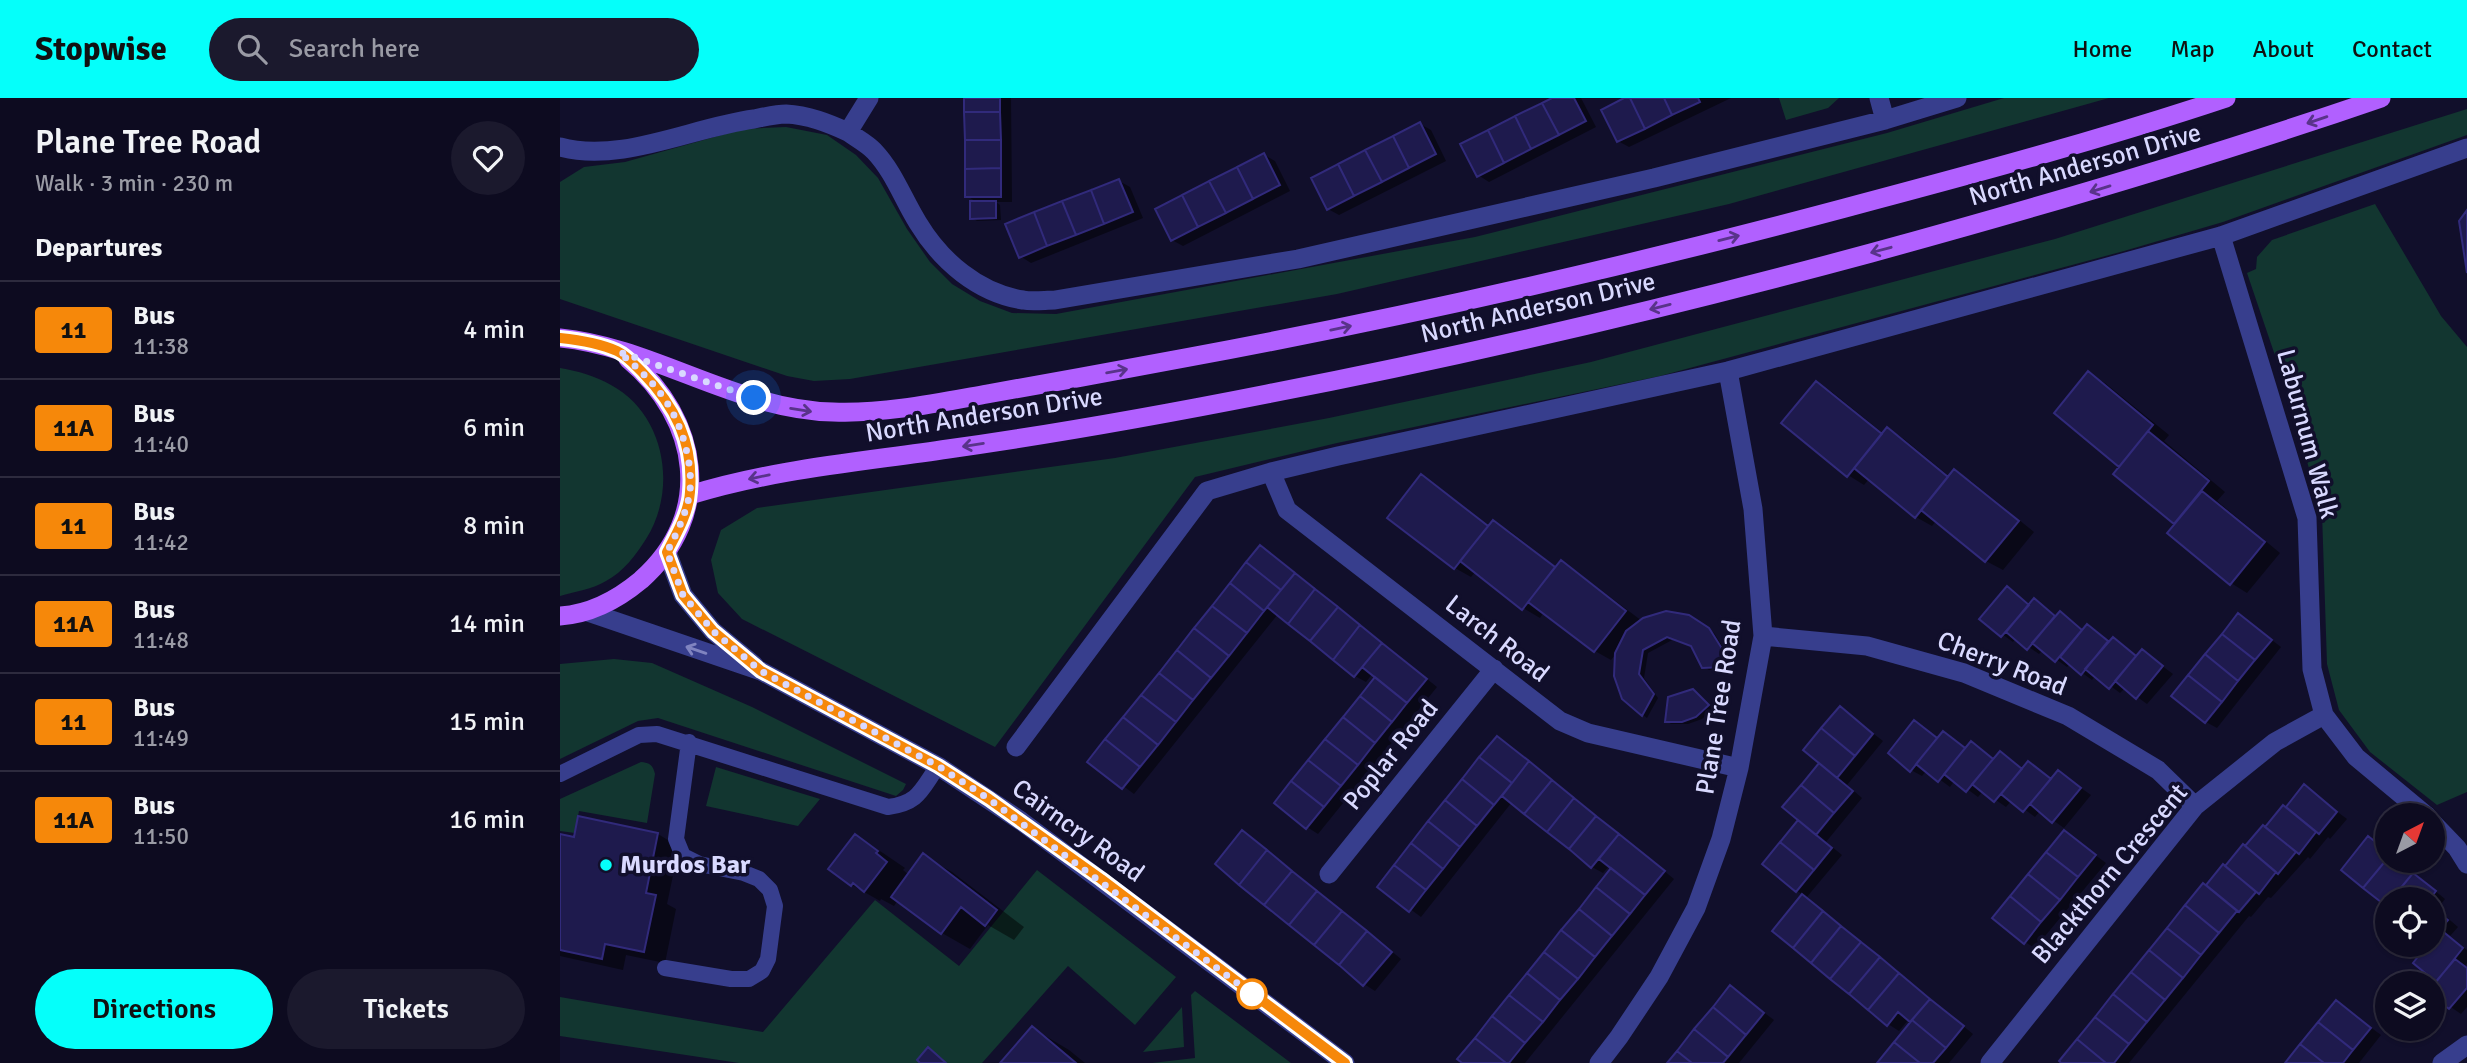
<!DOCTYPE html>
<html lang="en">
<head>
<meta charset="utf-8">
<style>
	body { margin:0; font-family:Signika,sans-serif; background:#1b192d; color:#f1f3f6; height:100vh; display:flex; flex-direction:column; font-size:26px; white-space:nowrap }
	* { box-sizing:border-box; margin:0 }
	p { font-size:23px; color:#9a9ba5 }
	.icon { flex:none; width:38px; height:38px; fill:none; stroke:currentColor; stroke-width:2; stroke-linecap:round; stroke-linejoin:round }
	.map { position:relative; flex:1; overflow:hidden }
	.side { display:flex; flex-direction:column; background:#0d0b20; width:560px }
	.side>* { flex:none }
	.badge { padding:0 14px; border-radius:5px; font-size:24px; line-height:46px }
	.needle { width:46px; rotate:41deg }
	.buttons { position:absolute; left:1815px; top:705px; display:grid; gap:14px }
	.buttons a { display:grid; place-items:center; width:70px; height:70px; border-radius:50%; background:#0d0b20; box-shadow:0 2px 5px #0004,0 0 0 2px #2d2b3e; font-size:35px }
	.you { position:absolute; width:35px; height:35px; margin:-18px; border:5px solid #fff; border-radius:50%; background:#1a73e8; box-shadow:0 0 0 10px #1a73e833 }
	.map>.badge { position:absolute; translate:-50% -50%; box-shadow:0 0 0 4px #fff }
	h2 { padding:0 35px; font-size:26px; line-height:63px }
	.round { display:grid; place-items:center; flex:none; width:74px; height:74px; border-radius:37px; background:#1b192d }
	.summary { display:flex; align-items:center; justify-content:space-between; height:119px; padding:0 35px }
	h1 { font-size:33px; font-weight:600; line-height:52px }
	.cta { display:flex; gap:14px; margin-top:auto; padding:14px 35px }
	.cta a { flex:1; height:80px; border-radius:42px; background:#05fffa; color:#111; font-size:28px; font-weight:600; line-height:80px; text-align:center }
	.cta a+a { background:#1b192d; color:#f1f3f6 }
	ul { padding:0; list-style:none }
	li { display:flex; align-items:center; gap:21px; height:98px; padding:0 35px; border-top:2px solid #2d2b3e }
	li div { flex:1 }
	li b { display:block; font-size:26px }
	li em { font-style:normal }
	li .badge { min-width:77px; font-weight:700; text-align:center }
	header { display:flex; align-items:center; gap:42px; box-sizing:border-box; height:98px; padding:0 35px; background:#05fffa; color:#111 }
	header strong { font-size:33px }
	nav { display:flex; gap:38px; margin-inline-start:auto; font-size:24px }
	.search { width:490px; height:63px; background:#1b192d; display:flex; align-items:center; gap:18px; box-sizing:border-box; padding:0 24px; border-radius:38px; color:#9a9ba5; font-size:26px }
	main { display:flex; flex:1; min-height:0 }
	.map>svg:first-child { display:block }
</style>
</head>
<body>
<header>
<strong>Stopwise</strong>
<div class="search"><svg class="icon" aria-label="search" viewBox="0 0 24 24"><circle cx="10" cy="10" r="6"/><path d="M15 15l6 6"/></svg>Search here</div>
<nav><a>Home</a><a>Map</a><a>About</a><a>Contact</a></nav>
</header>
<main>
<section class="side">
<div class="summary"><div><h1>Plane Tree Road</h1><p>Walk · 3 min · 230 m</p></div><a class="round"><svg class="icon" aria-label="heart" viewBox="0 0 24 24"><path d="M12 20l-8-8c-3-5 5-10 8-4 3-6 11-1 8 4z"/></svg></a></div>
<h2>Departures</h2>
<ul>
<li><span class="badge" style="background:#f6880a;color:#111">11</span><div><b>Bus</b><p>11:38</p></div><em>4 min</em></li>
<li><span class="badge" style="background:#f6880a;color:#111">11A</span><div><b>Bus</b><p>11:40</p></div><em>6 min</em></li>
<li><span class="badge" style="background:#f6880a;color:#111">11</span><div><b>Bus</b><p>11:42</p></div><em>8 min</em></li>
<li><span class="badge" style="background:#f6880a;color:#111">11A</span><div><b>Bus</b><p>11:48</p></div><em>14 min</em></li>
<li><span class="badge" style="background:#f6880a;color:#111">11</span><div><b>Bus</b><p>11:49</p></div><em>15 min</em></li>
<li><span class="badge" style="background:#f6880a;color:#111">11A</span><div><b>Bus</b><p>11:50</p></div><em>16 min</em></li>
</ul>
<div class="cta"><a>Directions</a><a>Tickets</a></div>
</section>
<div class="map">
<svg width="1907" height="965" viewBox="0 0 1907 965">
	<rect width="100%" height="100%" fill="#110f2b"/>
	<path fill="#123630" d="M1219,0h60l-11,10 -42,12z
		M1444,0h105l-380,106 -392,90 -487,85 -36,2 -27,-5 -227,-77v-117l24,-15 41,-5 118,-33 43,-2 41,8 29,20 22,23 29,51 23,33 22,22 28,17 32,12 44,1 419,-77 412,-104z
		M1907,11v26l-244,87 -99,29 -464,125 -323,67 -142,34 -200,270 -253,-128 -24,-26 -7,-33 10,-30 36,-22 358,-50 214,-40 262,-56 464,-123z
		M1815,106l66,112 26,31v445l-30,13 -67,-53 -31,-42 -12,-46 -5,-151 -39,-134 -36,-106 9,-4 1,-12 15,-17z
		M0,270c18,3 35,8 51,17 54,29 67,104 35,154 -10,16 -23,33 -40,42 -13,8 -32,11 -46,15z
		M54,561l38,4 100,44 154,77 -3,6 -7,6 -238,-78 -20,3 -78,38v-95z
		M81,664c9,1 12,3 14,12l-8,49 -68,-12 -4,22 -15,-2v-32z
		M156,669l104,32 -22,27 -92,-20z
		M477,772l139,107 -41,48 -67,-59 -86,97h-36l-18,-15 -11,12 3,3h-181l-179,-27v-39l203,35 112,-132 84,66z
		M635,893l96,72h-139l43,-5 -4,-63z
		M622,909l2,40 -41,5z"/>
	<path fill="#0007" d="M406,0h45l1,104h-16l4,3 1,15 -24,1 -5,-3 6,-15 -11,-7z
		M995,0h26l15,29 -107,55 -11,-7z
		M1069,0h102l-102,49 -11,-6z
		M860,26l11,6 15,31 -107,54 -11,-6z
		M704,57l11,6 15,30 -107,55 -11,-6z
		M559,83l11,6 13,31 -112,45 -11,-7z
		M1528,275l17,10 64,52 -5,6 61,51 -8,9 63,52 -33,40 -16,-10 -54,-59 -62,-50 7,-8z
		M1256,285l16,9 52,42 4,-5 16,10 46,38 4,-5 17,9 63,51 -31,38 -17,-9 -50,-40 -4,5 -16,-9 -47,-38 -5,6 -16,-10z
		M861,379l16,9 53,40 3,-4 17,9 47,37 4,-5 16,9 65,49 52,-1 20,13 12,19 3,17 -20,1 -5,-3 -11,-21 -19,-7 -26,14 -4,25 14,20 -11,20 -4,-3 -19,-17 -8,-44 -5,6 -16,-9 -51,-39 -4,6 -17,-10 -47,-37 -5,6 -16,-9 -65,-51z
		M701,449l11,7 165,133 -119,147 -11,-7 71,-151 -5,-3 -7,9 -11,-6 -77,-62 -144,180 -44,-33z
		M1447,490l24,17 3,-4 23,16 3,-4 11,7 13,11 4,-5 22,16 3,-3 25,18 4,-6 31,23 -26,30 -22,-16 -5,5 -24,-18 -4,5 -22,-16 -3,3 -24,-17 -4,4 -23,-16 -3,4 -32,-23z
		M1679,517l42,32 -64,81 -11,-6z
		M1138,596l15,15 -11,10 -14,5h-17l-4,-3z
		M1280,610l43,33 -36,44 15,13 -36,44 16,13 -36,43 167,136 -24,29h-69l33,-41 -4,-3 -10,12 -11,-7 -113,-93 29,-36 -7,-4 4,-71z
		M1355,624l24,17 4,-6 23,16 6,-6 23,17 5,-7 24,16 5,-6 23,16 6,-7 33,23 -27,33 -24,-17 -5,6 -23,-17 -6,7 -23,-16 -5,6 -23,-17 -5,7 -23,-17 -5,6 -11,-6z
		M938,640l11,6 165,135 -149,184h-60l149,-195 -4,-3 -7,8 -11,-6 -80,-65 -91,115 -42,-31z
		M1744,689l43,32 -17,20 -2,-2 -18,22 -2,-2 -37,41 -3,-1 -17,20 -2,-1 -120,147h-70l145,-177 2,1 37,-40 3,1 40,-39z
		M683,734l11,7 147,120 -26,32 -11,-7z
		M1504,734l42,31 -71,85 -10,-6z
		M98,736l21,13 -12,57 9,5 -11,54 -39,-8 -3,15 -63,-14v-120l15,3z
		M295,738l28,17 22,15 -2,2 6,5 14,-19 29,16 72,55 -10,13 -26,-15 -18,24 -28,-16 -44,-33 -4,6 -13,-7 -1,2 -28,-16z
		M1809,741l18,12v10h12l46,38 -8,10 21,18 -8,9 17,14v13l-2,3 2,2v39l-6,7 -29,-20 7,-13 -15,-29 -9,-7h17v-45h-45v6l-44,-36z
		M1171,890l43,32 -35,43h-70z
		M1777,904l44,33 -22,28h-72z
		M472,930l37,22 16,13h-83z"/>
	<path fill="#1e1a4d" stroke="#312a7b" stroke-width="2" d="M404,0h36v14h-36z
		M992,0h22l12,23 -27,14 -17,-32z
		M1064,0h6l15,31 -28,13 -16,-32z
		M1070,0h34l8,17 -27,14z
		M1104,0h34l2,4 -28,13z
		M982,5l17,32 -28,14 -16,-33z
		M404,14h36l1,28h-36z
		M955,18l16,33 -27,14 -16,-33z
		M860,24l16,32 -27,14 -16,-32z
		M928,32l16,33 -27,14 -17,-33z
		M833,38l16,32 -27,14 -17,-32z
		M405,42h36v28l-36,1z
		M805,52l17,32 -28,14 -16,-32z
		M704,55l16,32 -27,14 -16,-32z
		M778,66l16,32 -27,14 -16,-32z
		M677,69l16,32 -27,14 -17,-32z
		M441,70v29h-36v-28z
		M559,81l14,33 -29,12 -13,-34z
		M649,83l17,32 -28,14 -16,-32z
		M531,92l13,34 -28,11 -14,-34z
		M622,97l16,32 -27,14 -16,-32z
		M410,103h26v17l-26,1z
		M502,103l14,34 -29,11 -13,-34z
		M1907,112v63l-8,-52z
		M474,114l13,34 -28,12 -14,-34z
		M1528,273l65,54 -34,42 -65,-54z
		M1256,283l66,53 -35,43 -66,-54z
		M1327,329l61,50 -33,41 -61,-50z
		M1588,333l61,50 -35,43 -61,-50z
		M1394,371l65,52 -34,41 -64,-52z
		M861,376l67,52 -34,43 -67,-51z
		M1642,393l63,51 -35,43 -63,-52z
		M933,422l62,47 -33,43 -62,-49z
		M700,447l35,28 -14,17 -35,-28z
		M1001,462l65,51 -32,41 -66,-50z
		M686,464l35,28 -17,21 -34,-28z
		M735,475l20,16 -27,35 -21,-17z
		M670,485l34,28 -17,22 -35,-27z
		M1447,488l22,19 -28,32 -22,-18z
		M755,491l23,18 -28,34 -22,-17z
		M1474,500l21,18 -28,34 -21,-18z
		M652,508l35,27 -18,23 -35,-28z
		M778,509l22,18 -27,35 -23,-19z
		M1106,513l23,4 20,13 12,19 3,20 -22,1 -11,-22 -24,-9 -24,13 -4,24 15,20 -12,22 -20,-17 -8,-23 1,-23 11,-22 17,-13z
		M1500,513l22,19 -27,32 -23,-19z
		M1678,515l34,27 -17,20 -33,-26z
		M1527,526l21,17 -27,34 -21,-18z
		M800,527l22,18 -28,34 -21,-17z
		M634,530l35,28 -18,22 -34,-28z
		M1662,536l33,26 -17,21 -33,-27z
		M1553,539l23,19 -27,33 -24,-20z
		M822,545l45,36 -20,24 -45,-36z
		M1582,551l21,17 -27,33 -21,-18z
		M617,552l34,28 -18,22 -34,-27z
		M1645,556l33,27 -16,21 -34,-27z
		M599,575l34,27 -17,22 -35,-27z
		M1628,577l34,27 -17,21 -34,-27z
		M815,579l32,26 -15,19 -32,-26z
		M1133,591l16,16 -13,12 -14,5h-17l3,-25z
		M581,597l35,27 -18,23 -35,-28z
		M800,598l32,26 -17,21 -32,-26z
		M1280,608l33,28 -18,22 -34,-28z
		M563,619l35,28 -18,22 -35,-28z
		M783,619l32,26 -17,22 -33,-26z
		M1354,622l23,18 -27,34 -22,-19z
		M1261,630l34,28 -18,22 -34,-28z
		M1383,633l22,17 -27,34 -22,-18z
		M937,638l32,25 -17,22 -33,-26z
		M545,641l35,28 -18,22 -35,-27z
		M765,641l33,26 -17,21 -33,-26z
		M1411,643l22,18 -27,33 -22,-18z
		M1440,653l22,18 -28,33 -22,-18z
		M919,659l33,26 -18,22 -32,-26z
		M748,662l33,26 -17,21 -33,-26z
		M969,663l23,19 -28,34 -22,-18z
		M1468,663l23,18 -28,33 -22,-18z
		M1259,665l34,28 -19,22 -33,-28z
		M1498,672l23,18 -29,35 -22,-19z
		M902,681l32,26 -17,21 -32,-26z
		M992,682l22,18 -27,34 -23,-18z
		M731,683l33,26 -18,22 -32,-26z
		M1744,686l33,28 -18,22 -33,-27z
		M1241,687l33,28 -18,22 -34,-28z
		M1014,700l22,18 -27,33 -22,-17z
		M885,702l32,26 -17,21 -32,-26z
		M1723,707l33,27 -17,22 -34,-27z
		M18,718l80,17 -12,60 10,2 -12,57 -39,-8 -3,15 -42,-9v-116l14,3z
		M1036,718l23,18 -28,34 -22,-19z
		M1238,722l34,28 -18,22 -34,-28z
		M868,723l32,26 -17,22 -32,-26z
		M1703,727l33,27 -18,22 -33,-28z
		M682,732l25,20 -28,35 -24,-21z
		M1504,732l32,25 -18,22 -32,-25z
		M295,736l23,17 -2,2 11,9 -23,30 -11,-9 -2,3 -23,-17z
		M1059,736l46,37 -20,24 -46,-36z
		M1808,738l19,15v8l-24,29 -22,-18z
		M1220,744l34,28 -18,22 -34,-28z
		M851,745l32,26 -17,21 -32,-25z
		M1683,746l33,28 -17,22 -34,-28z
		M707,752l25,21 -28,34 -25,-20z
		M1486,754l32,25 -18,23 -32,-26z
		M363,755l74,57 -12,16 -24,-19 -20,27 -50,-37z
		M1827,761v2h12l14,12 -22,27h-4l-1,6 -23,-18z
		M1663,766l33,28 -17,20 -33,-27z
		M834,767l32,25 -17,22 -32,-25z
		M1051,770l34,27 -15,19 -34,-27z
		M732,773l25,20 -28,34 -25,-20z
		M1853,775l23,18 -7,9h-38z
		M1468,776l32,26 -19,22 -31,-26z
		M1643,785l34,28 -18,22 -34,-28z
		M1036,789l34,27 -18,22 -33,-27z
		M757,793l25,20 -28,34 -25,-20z
		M1242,796l21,17 -30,37 -21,-17z
		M1450,798l31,26 -17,22 -32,-26z
		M1625,807l34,28 -18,22 -34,-27z
		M1872,809l16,13 -16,18z
		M1019,811l33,27 -17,21 -34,-27z
		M782,813l25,20 -28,34 -25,-20z
		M1263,813l18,15 -30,37 -18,-15z
		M1281,828l20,16 -31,37 -19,-16z
		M1607,830l34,27 -18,23 -34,-28z
		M1880,831l23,19 -27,34 -23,-19 14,-18h5v-7z
		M1001,832l34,27 -17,22 -34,-27z
		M807,833l25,21 -29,34 -24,-21z
		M1301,844l19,15 -31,37 -19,-15z
		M1853,847h14l-6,7z
		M1589,852l34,28 -18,22 -34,-28z
		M984,854l34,27 -18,21 -33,-27z
		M1320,859l19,16 -31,37 -19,-16z
		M1895,861l12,9v20l-18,21 -17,-13v-10z
		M1571,874l34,28 -18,22 -34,-28z
		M967,875l33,27 -17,22 -34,-27z
		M1339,875l31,26 -20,23 -12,-10 -11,14 -19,-16z
		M1170,887l34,28 -18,22 -33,-28z
		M1553,896l34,28 -18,22 -34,-27z
		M949,897l34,27 -18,21 -33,-27z
		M1370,901l34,27 -18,22 -34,-28z
		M1776,902l35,28 -18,22 -35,-28z
		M1153,909l33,28 -18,22 -34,-28z
		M932,918l33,27 -16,20h-3l-31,-25z
		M1535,919l34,27 -15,19h-8l-29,-24z
		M1352,922l34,28 -13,15h-13l-26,-21z
		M1758,924l35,28 -10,13h-19l-24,-19z
		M472,928l44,37h-76z
		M1134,931l34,28 -5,6h-31l-15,-12z
		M915,940l31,25h-44l-5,-4z
		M1517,941l29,24h-45l-2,-2z
		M1334,944l26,21h-43z
		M1740,946l24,19h-39z
		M368,949l18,16h-26l-3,-3z
		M1117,953l15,12h-25z"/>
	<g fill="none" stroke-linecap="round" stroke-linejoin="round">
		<path stroke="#373e8d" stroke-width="16" d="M0,676l79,-39 18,-1 231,73c31,-4 33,-17 50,-41
			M105,870l66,11h18l13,-8 6,-12 7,-53 -5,-16 -11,-11 -15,-6 -45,-9 -16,-8 -7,-17 13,-97"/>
		<path stroke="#373e8d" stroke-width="19" d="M1319,0l6,22
			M288,34c8,6 18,11 26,19 20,21 29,48 44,72 23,38 60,70 105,77 10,2 22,0 32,0l243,-41 356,-81 231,-58 72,-22
			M0,49c60,17 133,-20 194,-28 10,-2 22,-5 32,-5 22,1 42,9 62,18l21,-34
			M1661,138l86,282 5,151 12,46 32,42 71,59
			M711,374l16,38 273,211 28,12 151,35
			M1203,538l104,10 97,27 104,43 90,54 37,36
			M456,649l191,-256 64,-19 67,-16 390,-85 493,-135 246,-88
			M1872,724l25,26 10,16
			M769,776l165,-205
			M1039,965l20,-26 40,-60 37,-69 25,-69 18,-71 24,-132 -10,-127 -25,-138
			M1430,965l205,-257 80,-64 49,-27
			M1882,965l25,-18"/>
		<path stroke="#373e8d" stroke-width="19" d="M107,454l16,43 30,36 41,34
			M28,514l173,59 177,95 83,55 324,242"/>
		<path stroke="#b160ff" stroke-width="19" d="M0,240c93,9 177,72 273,74 51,2 104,-9 154,-18 68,-12 135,-24 203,-37 221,-41 438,-91 655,-149 128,-34 255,-68 381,-110
			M130,397c84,-26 171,-33 258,-46 107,-15 213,-34 319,-55 203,-39 404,-87 604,-141 172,-47 342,-97 510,-155
			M0,518c31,-2 57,-16 81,-36 74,-65 59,-161 -13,-221"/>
	</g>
	<defs><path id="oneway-shaft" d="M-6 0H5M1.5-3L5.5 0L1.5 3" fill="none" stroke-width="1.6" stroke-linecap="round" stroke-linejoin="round" transform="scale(1.75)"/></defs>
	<g stroke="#59338a">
		<use href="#oneway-shaft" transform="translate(1757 22) rotate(161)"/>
		<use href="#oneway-shaft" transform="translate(1540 91) rotate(163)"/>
		<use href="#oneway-shaft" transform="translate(1169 140) rotate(-14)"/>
		<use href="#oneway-shaft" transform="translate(1321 152) rotate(165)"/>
		<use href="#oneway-shaft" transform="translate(1100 209) rotate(166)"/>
		<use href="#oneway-shaft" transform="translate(781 230) rotate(-12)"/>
		<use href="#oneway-shaft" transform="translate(557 273) rotate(-10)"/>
		<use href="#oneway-shaft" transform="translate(241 312) rotate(9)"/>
		<use href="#oneway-shaft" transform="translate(413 347) rotate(171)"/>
		<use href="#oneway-shaft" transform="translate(199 379) rotate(168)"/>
	</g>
	<use stroke="#8084c0" href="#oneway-shaft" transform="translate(136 552) rotate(-161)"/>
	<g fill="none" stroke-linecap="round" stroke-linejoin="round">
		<g stroke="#fff" stroke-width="16">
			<path id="line" d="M0,240c19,2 39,5 57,13 9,4 18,14 25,21 33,34 52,71 48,120 -1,20 -14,43 -23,60l16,43 30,36 48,40 177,95 51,33 112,80 244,184"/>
		</g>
		<use href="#line" stroke="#f6880a" stroke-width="10"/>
		<path stroke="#d9d9ff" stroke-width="7" stroke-dasharray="0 12.6" d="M194,300l-135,-46c36,30 58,55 68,101 3,13 5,30 2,44 -4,19 -13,38 -22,55l16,43 30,36 48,40 177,95 51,33 263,195"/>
	</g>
	<circle fill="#05fffa" stroke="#110f2b" stroke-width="2.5" cx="46" cy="767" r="7"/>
	<circle fill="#fff" stroke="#f6880a" stroke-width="3.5" cx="692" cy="896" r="14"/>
	<g text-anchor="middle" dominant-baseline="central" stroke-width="7" stroke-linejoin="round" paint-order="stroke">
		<g font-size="26" fill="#d9d9ff" stroke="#110f2b">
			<text transform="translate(1525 67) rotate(-16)">North Anderson Drive</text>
			<text transform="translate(978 210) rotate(-13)">North Anderson Drive</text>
			<text transform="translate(424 317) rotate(-9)">North Anderson Drive</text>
			<text transform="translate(1747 336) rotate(75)">Laburnum Walk</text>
			<text transform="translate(937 541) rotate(38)">Larch Road</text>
			<text transform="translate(1442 566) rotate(21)">Cherry Road</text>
			<text transform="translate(1159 609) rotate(-81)">Plane Tree Road</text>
			<text transform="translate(831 657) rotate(-51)">Poplar Road</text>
			<text transform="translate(518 733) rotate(36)">Cairncry Road</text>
			<text transform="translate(1550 776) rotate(-50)">Blackthorn Crescent</text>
		</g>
		<g font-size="26" font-weight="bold" fill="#d9d9ff" stroke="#110f2b" text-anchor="start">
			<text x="60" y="767">Murdos Bar</text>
		</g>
	</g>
</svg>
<div class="buttons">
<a><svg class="needle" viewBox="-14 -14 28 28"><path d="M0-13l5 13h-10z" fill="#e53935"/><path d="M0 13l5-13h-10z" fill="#9a9ba5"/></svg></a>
<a><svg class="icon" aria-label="locate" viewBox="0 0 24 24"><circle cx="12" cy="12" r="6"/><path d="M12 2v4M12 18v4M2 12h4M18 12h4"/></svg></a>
<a><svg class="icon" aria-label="layers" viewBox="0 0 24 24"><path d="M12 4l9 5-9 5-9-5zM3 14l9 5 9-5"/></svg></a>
</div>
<div class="you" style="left:194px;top:300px"></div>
</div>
</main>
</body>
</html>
